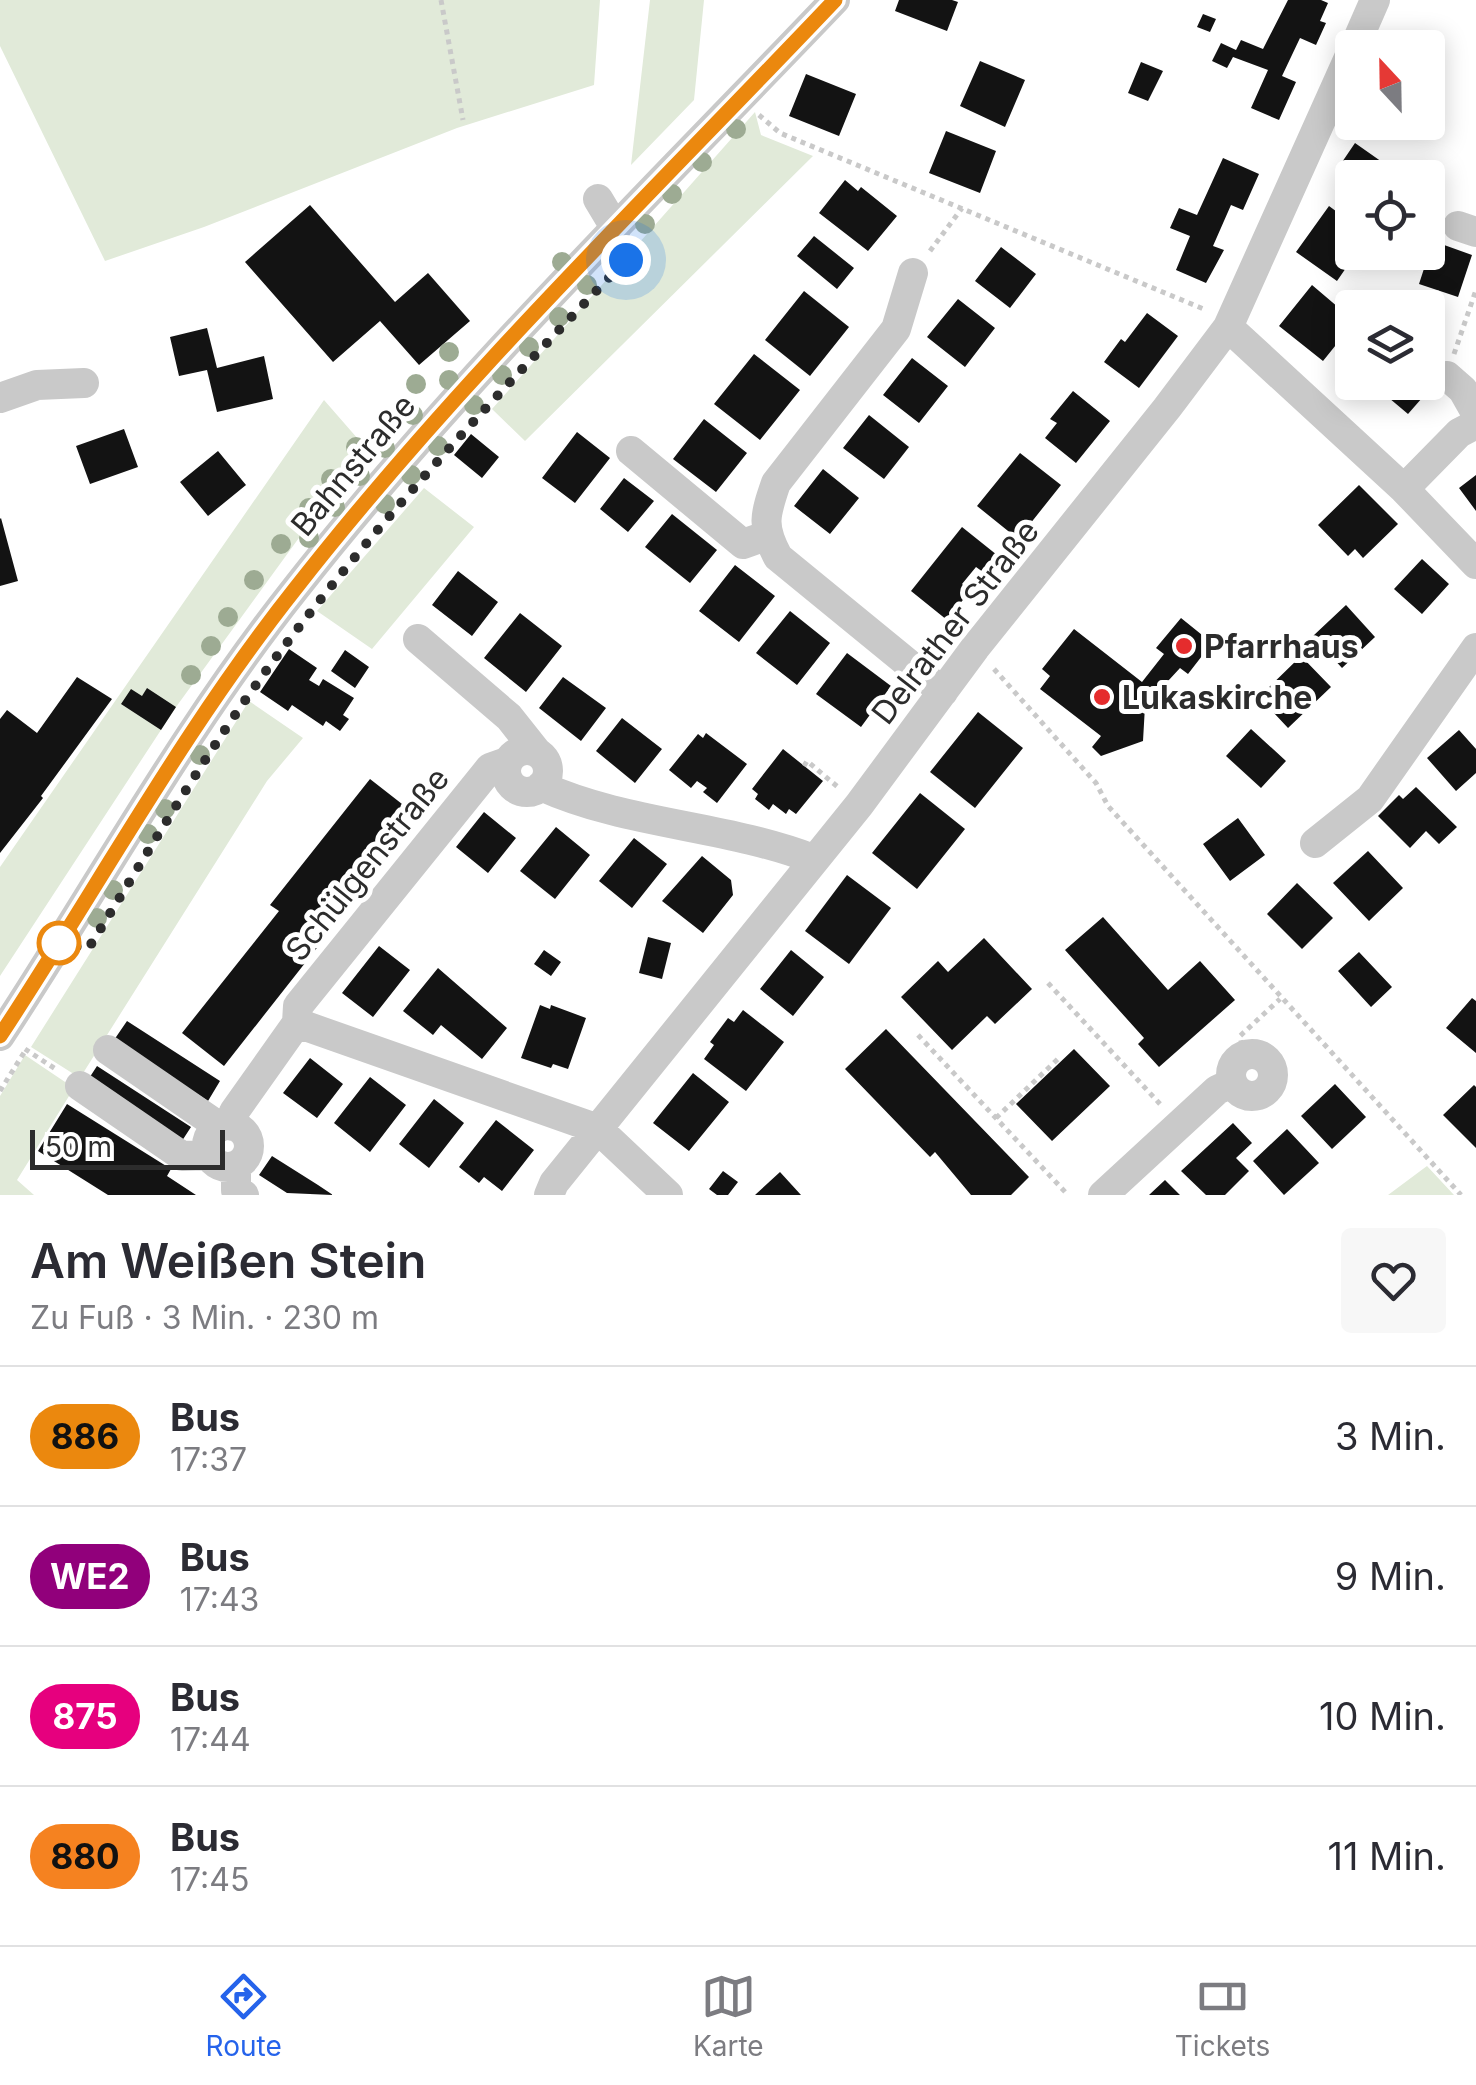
<!DOCTYPE html>
<html lang="de">
<head>
<meta charset="utf-8">
<style>
	body { margin:0; font-family:Inter,sans-serif; background:#f7f7f7; color:#2b2b33; height:100vh; display:flex; flex-direction:column; font-size:38px; white-space:nowrap }
	* { box-sizing:border-box; margin:0 }
	p { font-size:32px; color:#7c7c81 }
	.icon { flex:none; width:55px; height:55px; fill:none; stroke:currentColor; stroke-width:2; stroke-linecap:round; stroke-linejoin:round }
	.map { position:relative; height:1195px; overflow:hidden }
	.drawer { display:flex; flex-direction:column; background:#fff; flex:1 }
	.drawer>* { flex:none }
	.badge { padding:0 20px; border-radius:32px; font-size:35px; line-height:65px }
	.needle { width:65px; rotate:338deg }
	.fabs { position:absolute; left:1335px; top:30px; display:grid; gap:20px }
	.fabs a { display:grid; place-items:center; width:110px; height:110px; border-radius:10px; background:#fff; box-shadow:0 5px 25px #0003; font-size:50px }
	.scale { position:absolute; left:30px; bottom:25px; width:195px; box-sizing:border-box; padding-left:10px; border:5px solid #2c2c2c; border-top:0; font-size:28px; line-height:35px; white-space:nowrap; color:#2c2c2c; -webkit-text-stroke:8px #fff; paint-order:stroke }
	.you { position:absolute; width:50px; height:50px; margin:-25px; border:8px solid #fff; border-radius:50%; background:#1a73e8; box-shadow:0 0 0 15px #1a73e833 }
	.map>.badge { position:absolute; translate:-50% -50%; box-shadow:0 0 0 5px #fff }
	.round { display:grid; place-items:center; flex:none; width:105px; height:105px; border-radius:10px; background:#f7f7f7 }
	.overview { display:flex; align-items:center; justify-content:space-between; height:170px; padding:0 30px }
	h1 { font-size:48px; font-weight:600; line-height:75px }
	ul { padding:0; list-style:none }
	li { display:flex; align-items:center; gap:30px; height:140px; padding:0 30px; border-top:2px solid #e1e1e2 }
	li div { flex:1 }
	li b { display:block; font-size:38px }
	li em { font-style:normal }
	li .badge { min-width:110px; font-weight:700; text-align:center }
	.tabs { display:flex; justify-content:space-around; align-items:center; height:140px; border-top:2px solid #e1e1e2; background:#fff; font-size:28px; color:#7c7c81 }
	.tabs a { display:grid; justify-items:center; gap:5px }
	.tabs .active { color:#2563eb }
	.map>svg:first-child { display:block }
</style>
</head>
<body>
<div class="map">
<svg width="1476" height="1195" viewBox="0 0 1476 1195">
	<rect width="100%" height="100%" fill="#fff"/>
	<path fill="#e1ead9" d="M0,0h600l-6,85 -137,43 -253,99 -99,34 -105,-215z
		M650,0h54l-10,100 -63,65z
		M755,112l6,23 52,21 -288,285 -33,-32z
		M324,400l41,47 -189,260 -176,269v-109z
		M424,488l50,39 -102,122 -55,-38z
		M249,701l54,37 -36,43 -187,297 -49,-31z
		M25,1055l49,33 -57,92 17,15h-34v-99z
		M1427,1166l27,29h-66z"/>
	<path fill="#131313" d="M899,0h53l6,2 -11,29 -52,-20z
		M1288,0h33l7,3 -8,18 6,2 -10,22 -16,-7 -18,38 14,6 -17,38 -28,-12 17,-38 -35,-13 -6,11 -15,-7 9,-18 15,7 5,-10 22,9z
		M1203,14l13,5 -6,13 -13,-5z
		M980,61l45,19 -20,47 -45,-21z
		M1141,62l22,9 -15,30 -20,-8z
		M806,74l50,20 -17,42 -50,-20z
		M1385,122h29l-10,14z
		M946,131l50,20 -16,42 -51,-20z
		M1355,143l37,26 -6,9h-34v5l-16,-12z
		M1223,158l36,16 -16,36 -12,-5 -18,41 11,4 -18,33 -30,-13 14,-34 -20,-8 9,-20 18,7z
		M845,180l13,11 3,-4 36,29 -29,35 -49,-38z
		M310,205l85,97 33,-29 42,48 -51,44 -39,-44 -47,41 -88,-100z
		M1329,206l23,17v29h5l-20,29 -41,-29z
		M814,236l40,32 -17,21 -40,-33z
		M1433,241l39,14 -14,42 -39,-13z
		M1001,247l35,27 -26,34 -35,-27z
		M1312,285l40,34v6l-29,36 -44,-35z
		M804,291l45,36 -39,49 -45,-36z
		M958,299l37,29 -30,39 -38,-30z
		M1147,313l31,23 -39,52 -35,-26 17,-23 4,3z
		M207,328l10,40 47,-12 9,43 -56,13 -10,-42 -28,6 -9,-39z
		M754,354l46,36 -40,50 -46,-36z
		M912,358l36,28 -29,37 -36,-28z
		M1428,375l8,7 -28,32 -38,-32h58z
		M1073,391l37,30 -34,42 -31,-25 12,-15 -7,-4z
		M869,415l40,32 -25,32 -41,-31z
		M704,419l43,34 -31,39 -43,-33z
		M124,429l14,38 -48,17 -14,-38z
		M577,432l33,26 -35,45 -33,-25z
		M471,434l28,23 -17,21 -28,-23z
		M218,451l28,34 -38,31 -28,-34z
		M1020,453l41,32 -43,54 -41,-33z
		M823,469l36,29 -29,36 -36,-28z
		M1476,475v36l-17,-23z
		M624,478l30,23 -26,31 -28,-23z
		M1359,485l39,39 -35,34 -8,-9 -7,7 -30,-31z
		M672,514l45,36 -27,33 -45,-36z
		M1,518l17,63 -18,5v-67z
		M962,527l35,28 -14,17 -7,-5 -14,17 8,7 -23,29 -36,-29z
		M1422,559l27,25 -27,30 -28,-25z
		M735,565l40,31 -36,46 -40,-31z
		M458,571l40,31 -26,34 -40,-31z
		M1346,605l29,32 -33,31 -29,-32z
		M790,611l40,32 -33,42 -41,-32z
		M520,613l42,33 -36,46 -42,-34z
		M1181,618l31,25 -24,31 -8,-6 -35,38 -2,35 -42,15 -9,-9 9,-11 -61,-47 10,-13 -8,-7 32,-40 68,53 22,-28 -8,-6z
		M289,649l28,19 -8,12 10,6 4,-7 31,19 -11,17 6,4 -9,12 -14,-10 -3,5 -31,-21 -4,6 -28,-19z
		M345,650l24,17 -14,21 -24,-17z
		M847,653l44,33 -30,41 -45,-33z
		M1301,656l30,31 -43,41 -29,-31z
		M77,677l35,22 -71,97 2,2 -43,55v-134l7,-9 30,23z
		M563,677l43,31 -25,33 -42,-33z
		M147,688l29,19 -15,23 -40,-26 10,-15 11,7z
		M978,712l45,36 -48,60 -45,-36z
		M622,718l40,31 -27,34 -39,-32z
		M1251,729l35,32 -25,27 -35,-32z
		M1459,730l17,19v24l-20,18 -29,-33z
		M706,733l41,31 -30,39 -14,-11 4,-4 -10,-7 -6,7 -22,-18 29,-36 5,4z
		M783,749l40,32 -27,33 -7,-5 -3,5 -13,-10 -4,6 -14,-11 3,-5 -6,-5z
		M370,779l41,32 -100,126 9,7 -96,122 -42,-33 97,-122 -9,-6z
		M1416,787l41,40 -18,17 -13,-13 -16,17 -32,-32 21,-21 4,4z
		M920,793l45,36 -48,60 -45,-36z
		M484,812l32,26 -28,35 -32,-26z
		M1238,818l27,37 -35,26 -27,-37z
		M556,827l34,28 -35,44 -35,-28z
		M634,838l33,26 -35,44 -33,-27z
		M1368,851l35,37 -34,33 -36,-38z
		M702,856l29,24 2,15 -30,38 -41,-32z
		M847,875l44,33 -42,56 -44,-33z
		M1297,883l36,35 -31,31 -35,-35z
		M1103,917l65,73 32,-29 35,39 -76,67 -21,-23 6,-6 -79,-88z
		M648,937l23,6 -9,36 -23,-6z
		M984,938l48,51 -37,35 -8,-8 -35,34 -51,-53 37,-36 10,11z
		M379,946l31,24 -37,47 -31,-24z
		M544,950l17,12 -10,14 -17,-12z
		M791,950l33,27 -31,39 -33,-27z
		M1359,952l33,35 -21,20 -33,-36z
		M438,968l69,60 -25,31 -41,-34 -8,10 -30,-24z
		M1472,998l4,3v52l-30,-25z
		M540,1005l10,4 1,-4 35,13 -18,51 -15,-5 -2,4 -30,-10z
		M743,1010l41,32 -38,49 -42,-32 10,-14 -4,-3 18,-24 6,4z
		M127,1021l93,60 -12,20 -94,-61z
		M886,1029l143,148 -18,18h-40l-36,-43 -5,5 -85,-88z
		M1074,1049l36,37 -58,55 -36,-37z
		M310,1058l33,26 -26,34 -34,-25z
		M97,1066l94,61 -13,20 -94,-61z
		M693,1073l36,29 -40,49 -36,-28z
		M370,1077l36,28 -36,47 -36,-29z
		M1335,1084l31,33 -34,32 -31,-33z
		M1474,1085l2,2v61l-33,-33z
		M434,1099l30,24 -35,45 -30,-24z
		M67,1104l104,65 -4,7 29,19h-88l-70,-44z
		M496,1120l38,30 -32,41 -18,-14 -5,6 -20,-16z
		M1233,1123l19,20 -16,15 13,13 -24,24h-19l-25,-24z
		M1287,1129l32,34 -35,32 -31,-34z
		M272,1156l46,29 15,10 -46,-2 -28,-18z
		M723,1171l15,11 -10,13h-11l-8,-6z
		M780,1172l21,23h-46z
		M1165,1180l15,15h-31z"/>
	<g fill="none" stroke-linecap="round" stroke-linejoin="round">
		<path stroke="#c9c9c9" stroke-width="5" stroke-dasharray="5 5" stroke-linecap="butt" d="M441,0l22,120
			M759,115l21,18 426,177
			M930,251l32,-43
			M1428,347l9,7
			M1454,354l22,-64
			M339,487l18,-22
			M994,669l102,114 12,23 353,389
			M804,766l3,-5 32,27
			M1048,983l112,121
			M918,1035l150,160
			M25,1049l32,21
			M1244,1055l-4,-19 40,-37
			M0,1091l25,-40
			M996,1118l65,-62"/>
		<path stroke="#c9c9c9" stroke-width="30" d="M1354,48l21,-48
			M598,199l18,30
			M1458,226l18,6
			M913,273l-17,56 -120,154c-11,32 -15,43 2,74l165,135
			M1228,327l176,162 72,75
			M1447,376l16,14 13,23
			M0,398l37,-13 47,-2
			M631,451l112,93 23,-8
			M1404,489l55,-56 17,-9
			M418,639l91,78 27,34
			M506 771a21 21 0 1 1 42 0a21 21 0 1 1-42 0Z
			M541,786c86,39 184,39 272,73
			M1315,843l55,-44 106,-151
			M297,1023l301,106 70,66
			M0,1036c98,-149 184,-307 295,-447 165,-210 356,-396 540,-589
			M108,1050l112,77
			M1231 1075a21 21 0 1 1 42 0a21 21 0 1 1-42 0Z
			M80,1086l102,70 26,-1
			M207 1146a21 21 0 1 1 42 0a21 21 0 1 1-42 0Z
			M233,1126l1,-14 63,-89 1,-17 192,-238 17,-6
			M236,1167v23l8,5
			M549,1195l5,-12 305,-378 116,-157 192,-240 61,-81 124,-276
			M1103,1195l114,-105 15,-7"/>
	</g>
	<g fill="#9dab93">
		<circle cx="736" cy="129" r="10"/>
		<circle cx="702" cy="162" r="10"/>
		<circle cx="672" cy="194" r="10"/>
		<circle cx="645" cy="224" r="10"/>
		<circle cx="615" cy="254" r="10"/>
		<circle cx="562" cy="262" r="10"/>
		<circle cx="587" cy="285" r="10"/>
		<circle cx="559" cy="317" r="10"/>
		<circle cx="529" cy="347" r="10"/>
		<circle cx="449" cy="352" r="10"/>
		<circle cx="502" cy="375" r="10"/>
		<circle cx="449" cy="380" r="10"/>
		<circle cx="416" cy="384" r="10"/>
		<circle cx="474" cy="405" r="10"/>
		<circle cx="413" cy="415" r="10"/>
		<circle cx="385" cy="419" r="10"/>
		<circle cx="438" cy="446" r="10"/>
		<circle cx="356" cy="447" r="10"/>
		<circle cx="385" cy="448" r="10"/>
		<circle cx="411" cy="475" r="10"/>
		<circle cx="360" cy="476" r="10"/>
		<circle cx="331" cy="479" r="10"/>
		<circle cx="385" cy="504" r="10"/>
		<circle cx="335" cy="507" r="10"/>
		<circle cx="309" cy="508" r="10"/>
		<circle cx="309" cy="538" r="10"/>
		<circle cx="281" cy="544" r="10"/>
		<circle cx="254" cy="580" r="10"/>
		<circle cx="228" cy="617" r="10"/>
		<circle cx="211" cy="646" r="10"/>
		<circle cx="191" cy="675" r="10"/>
		<circle cx="200" cy="755" r="10"/>
		<circle cx="165" cy="809" r="10"/>
		<circle cx="148" cy="834" r="10"/>
		<circle cx="113" cy="890" r="10"/>
		<circle cx="97" cy="918" r="10"/>
	</g>
	<g fill="none" stroke-linecap="round" stroke-linejoin="round">
		<g stroke="#fff" stroke-width="22">
			<path id="line" d="M0,1036c98,-149 184,-307 295,-447 164,-210 357,-396 540,-589"/>
		</g>
		<use href="#line" stroke="#eb880e" stroke-width="15"/>
		<path stroke="#2c2c2c" stroke-width="10" stroke-dasharray="0 18" d="M59,943l29,6c63,-101 123,-206 195,-301 104,-138 223,-263 343,-388"/>
	</g>
	<g fill="#e52c2d" stroke="#fff" stroke-width="4">
		<circle cx="1184" cy="646" r="10"/>
		<circle cx="1102" cy="697" r="10"/>
	</g>
	<circle fill="#fff" stroke="#eb880e" stroke-width="5" cx="59" cy="943" r="20"/>
	<g text-anchor="middle" dominant-baseline="central" stroke-width="10" stroke-linejoin="round" paint-order="stroke">
		<g font-size="32" fill="#2c2c2c" stroke="#fff">
			<text transform="translate(353 465) rotate(-50)">Bahnstraße</text>
			<text transform="translate(955 622) rotate(-52)">Delrather Straße</text>
			<text transform="translate(367 864) rotate(-51)">Schülgenstraße</text>
		</g>
		<g font-size="32" font-weight="bold" fill="#2c2c2c" stroke="#fff" text-anchor="start">
			<text x="1204" y="646">Pfarrhaus</text>
			<text x="1122" y="697">Lukaskirche</text>
		</g>
	</g>
</svg>
<div class="fabs">
<a><svg class="needle" viewBox="-14 -14 28 28"><path d="M0-13l5 13h-10z" fill="#e53935"/><path d="M0 13l5-13h-10z" fill="#7c7c81"/></svg></a>
<a><svg class="icon" aria-label="locate" viewBox="0 0 24 24"><circle cx="12" cy="12" r="6"/><path d="M12 2v4M12 18v4M2 12h4M18 12h4"/></svg></a>
<a><svg class="icon" aria-label="layers" viewBox="0 0 24 24"><path d="M12 4l9 5-9 5-9-5zM3 14l9 5 9-5"/></svg></a>
</div>
<div class="scale">50 m</div>
<div class="you" style="left:626px;top:260px"></div>
</div>
<section class="drawer">
<div class="overview"><div><h1>Am Weißen Stein</h1><p>Zu Fuß · 3 Min. · 230 m</p></div><a class="round"><svg class="icon" aria-label="heart" viewBox="0 0 24 24"><path d="M12 20l-8-8c-3-5 5-10 8-4 3-6 11-1 8 4z"/></svg></a></div>
<ul>
<li><span class="badge" style="background:#eb880e;color:#111">886</span><div><b>Bus</b><p>17:37</p></div><em>3 Min.</em></li>
<li><span class="badge" style="background:#91007b;color:#fff">WE2</span><div><b>Bus</b><p>17:43</p></div><em>9 Min.</em></li>
<li><span class="badge" style="background:#e6007e;color:#fff">875</span><div><b>Bus</b><p>17:44</p></div><em>10 Min.</em></li>
<li><span class="badge" style="background:#f58220;color:#111">880</span><div><b>Bus</b><p>17:45</p></div><em>11 Min.</em></li>
</ul>
</section>
<nav class="tabs">
<a class="active"><svg class="icon" aria-label="directions" viewBox="0 0 24 24"><path d="M12 3l9 9-9 9-9-9zM9 14v-3h6M13 9l2 2-2 2"/></svg>Route</a>
<a><svg class="icon" aria-label="map" viewBox="0 0 24 24"><path d="M3 6l6-2 6 2 6-2v14l-6 2-6-2-6 2zM9 4v14M15 6v14"/></svg>Karte</a>
<a><svg class="icon" aria-label="tickets" viewBox="0 0 24 24"><path d="M3 7h18v10H3zM15 7v10"/></svg>Tickets</a>
</nav>
</body>
</html>
